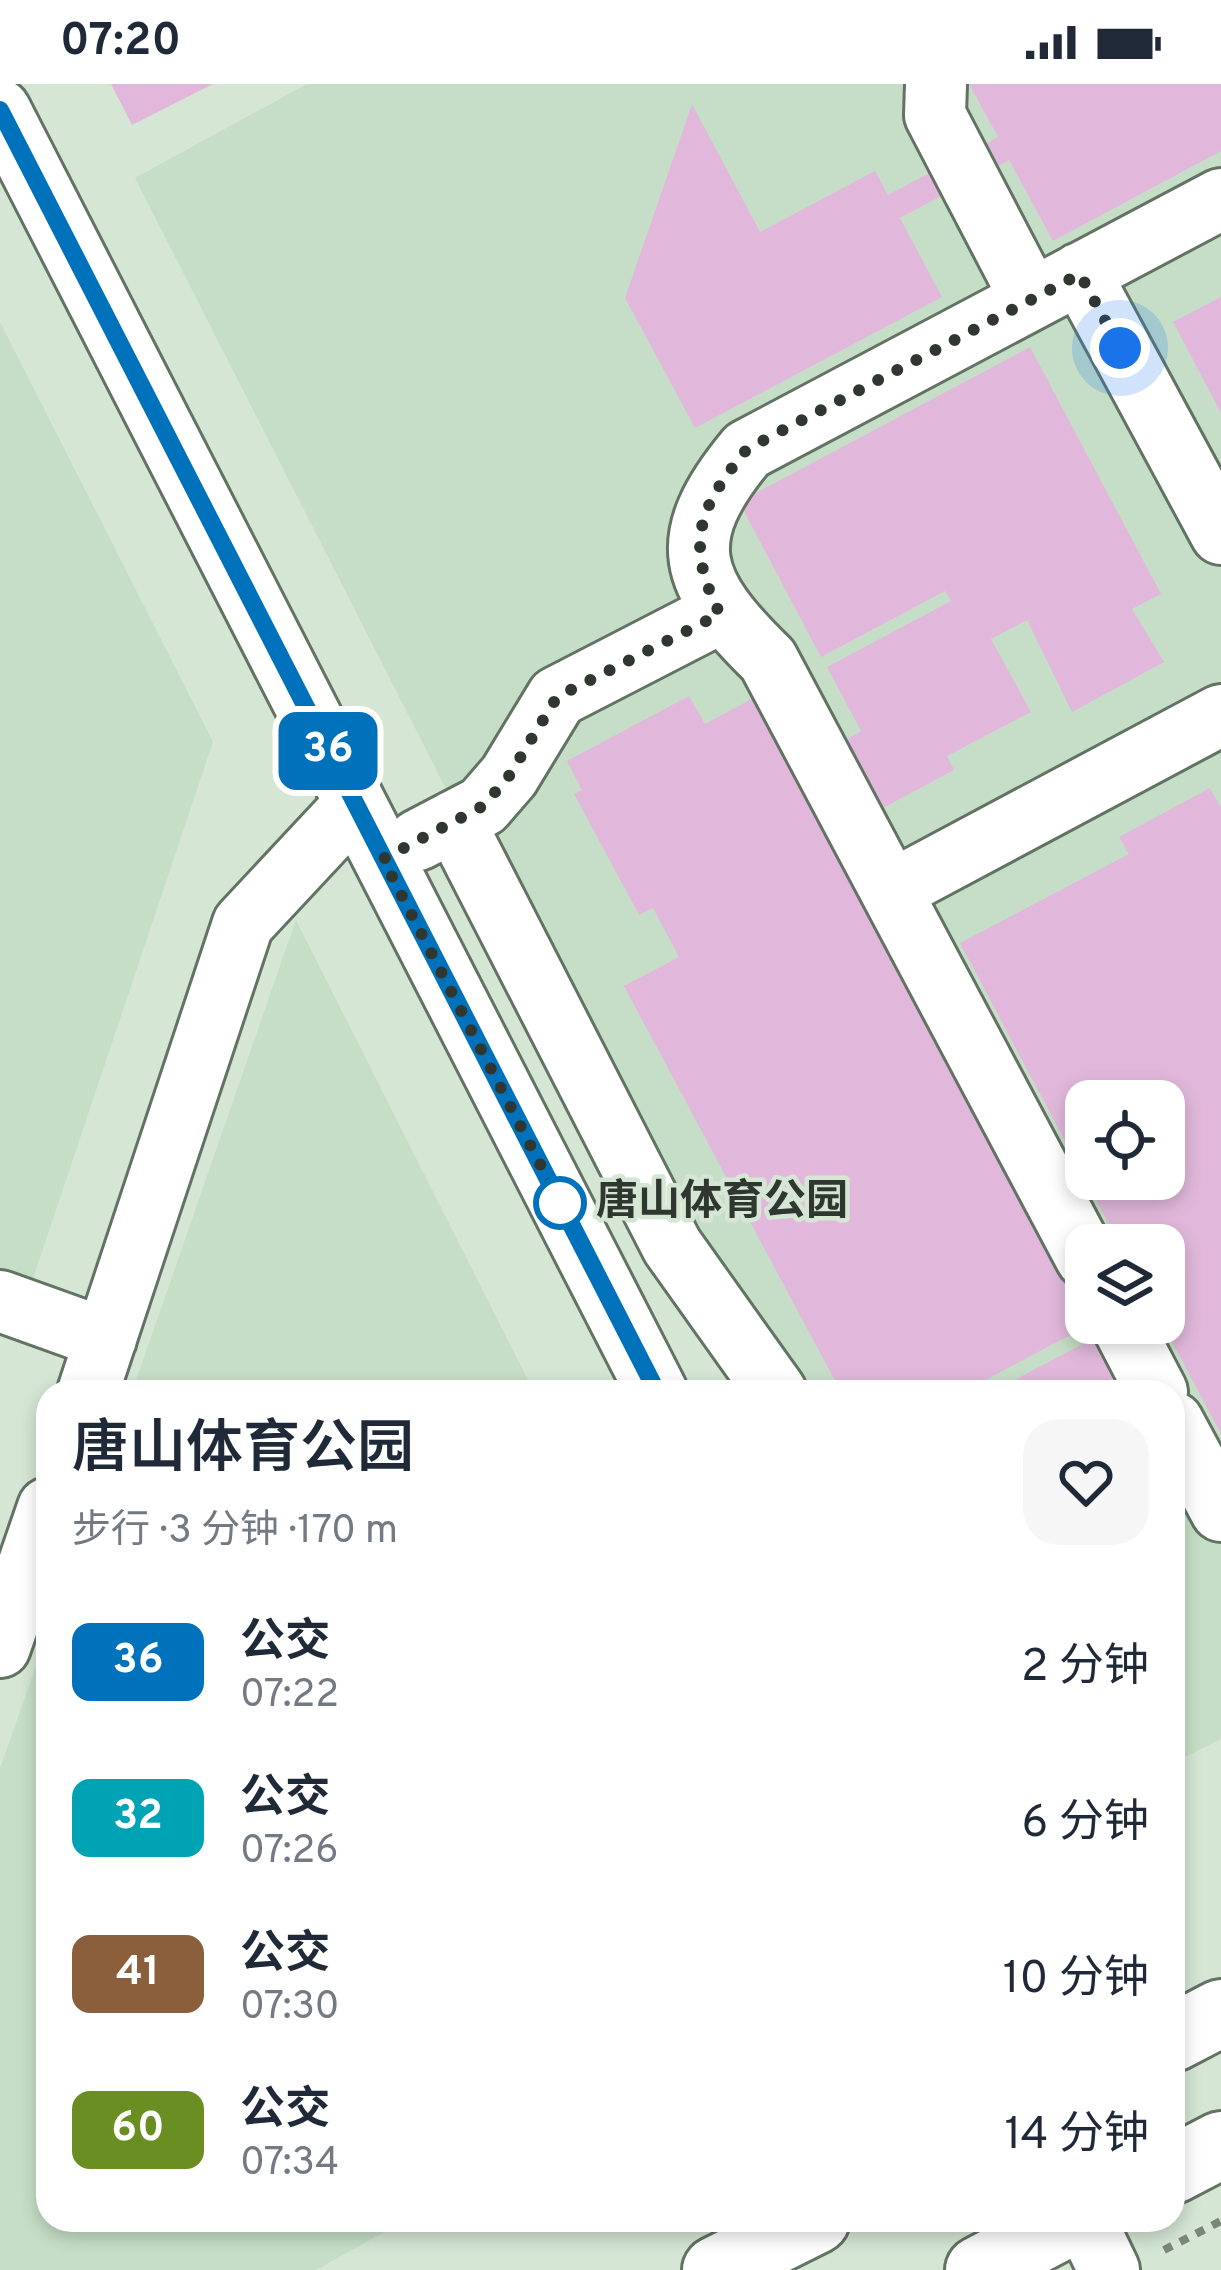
<!DOCTYPE html>
<html lang="zh">
<head>
<meta charset="utf-8">
<style>
	body { margin:0; font-family:Overpass,"Noto Sans SC",sans-serif; background:#f6f6f7; color:#1f2937; height:100vh; display:flex; flex-direction:column; font-size:45px; white-space:nowrap }
	* { box-sizing:border-box; margin:0 }
	p { font-size:39px; color:#747a83 }
	.icon { flex:none; width:66px; height:66px; fill:none; stroke:currentColor; stroke-width:2; stroke-linecap:round; stroke-linejoin:round }
	.map { position:relative; flex:1; overflow:hidden }
	.details { position:absolute; left:36px; top:1296px; width:1149px; height:852px; display:flex; flex-direction:column; background:#fff; border-radius:36px; box-shadow:0 6px 18px #0003 }
	.details>* { flex:none }
	.badge { padding:0 24px; border-radius:18px; font-size:42px; line-height:78px }
	.tools { position:absolute; left:1065px; top:996px; display:grid; gap:24px }
	.tools a { display:grid; place-items:center; width:120px; height:120px; border-radius:24px; background:#fff; box-shadow:0 6px 18px #0003; font-size:60px }
	.you { position:absolute; width:60px; height:60px; margin:-30px; border:9px solid #fff; border-radius:50%; background:#1a73e8; box-shadow:0 0 0 18px #1a73e833 }
	.map>.badge { position:absolute; translate:-50% -50%; box-shadow:0 0 0 6px #fff }
	.round { display:grid; place-items:center; flex:none; width:126px; height:126px; border-radius:36px; background:#f6f6f7 }
	.summary { display:flex; align-items:center; justify-content:space-between; height:204px; padding:0 36px }
	h1 { font-size:57px; font-weight:600; line-height:90px }
	ul { padding:0; list-style:none }
	li { display:flex; align-items:center; gap:36px; height:156px; padding:0 36px }
	li div { flex:1 }
	li b { display:block; font-size:45px }
	li em { font-style:normal }
	li .badge { min-width:132px; font-weight:700; text-align:center }
	.status { display:flex; justify-content:space-between; align-items:center; height:84px; padding:0 60px; background:#fff; direction:ltr }
	.status svg { height:33px; fill:currentColor }
	.map>svg:first-child { display:block }
</style>
</head>
<body>
<div class="status"><b>07:20</b><svg viewBox="0 0 49 12"><path d="M0 12V9h3v3zM5 12V6h3v6zM10 12V3h3v9zM15 12V0h3v12zM26 1h20v11H26zM47 4h2v5h-2z"/></svg></div>
<div class="map">
<svg width="1221" height="2186" viewBox="0 0 1221 2186">
	<rect width="100%" height="100%" fill="#d5e6d5"/>
	<path fill="#c6dec7" fill-rule="evenodd" d="M307,0h914v1655l-48,24v-371h-420l-618,-1214zM1086,1017h78v78h-78zM1086,1161h78v78h-78z
		M0,238l213,420 -184,548 -29,-11z
		M296,836l238,472h-402z
		M48,1548v588h358l-90,50h-316v-502z"/>
	<path fill="#e1b8db" fill-rule="evenodd" d="M111,0h102l-81,41z
		M969,0h252v67l-168,90 -44,-81 -109,58 42,79 -247,131 -70,-130 67,-194 68,128 115,-61 13,24 110,-58z
		M1221,213v116l-48,-91z
		M1030,263l131,247 -29,15 32,53 -92,50 -45,-92 -36,19 40,73 -84,44 7,14 -73,39 -37,-68 17,-10 -34,-64 124,-66 -6,-10 -124,66 -82,-155z
		M759,611l318,598 9,-5v35h7l-130,69h-122l-217,-406 55,-29 -26,-49 -14,7 -65,-121 8,-4 -15,-29 122,-65 16,28z
		M1210,704l11,20v626l-59,-111 2,-78h-44l-160,-302 169,-89 -10,-17zM1086,1017h78v78h-78z
		M1092,1255l22,40 -24,13h-98z"/>
	<g fill="none" stroke-linecap="round" stroke-linejoin="round">
		<g stroke="#627263" stroke-width="66">
			<path id="minor" d="M936,0l-1,31 96,184
				M0,26l657,1282
				M1080,189l141,261
				M454,737l218,425 104,146
				M418,756l65,-34 26,-30 48,-79 163,-84
				M891,807l330,-176
				M1086,1174l-318,-598c-79,-77 -96,-120 -21,-210l474,-251
				M0,1217l106,38
				M1121,1239l36,69
				M88,1308l155,-468 112,-120
				M1173,1338l48,89
				M0,1563l48,-139
				M1085,2136l24,50"/>
		</g>
		<g stroke="#627263" stroke-width="72">
			<path id="major" d="M1173,1954l48,-25
				M1173,2086l48,-25
				M716,2186l100,-50
				M979,2186l94,-50"/>
		</g>
		<path stroke="#7b867b" stroke-width="8" stroke-dasharray="9 9" stroke-linecap="butt" d="M1164,2166l57,-29"/>
		<use href="#minor" stroke="#fff" stroke-width="60"/>
		<use href="#major" stroke="#fff" stroke-width="66"/>
	</g>
	<g fill="none" stroke-linecap="round" stroke-linejoin="round">
		<g stroke="#fff" stroke-width="27">
			<path id="line" d="M0,26l657,1282"/>
		</g>
		<use href="#line" stroke="#0072bc" stroke-width="18"/>
		<path stroke="#303730" stroke-width="12" stroke-dasharray="0 21.6" d="M560,1119l-177,-344 100,-53 26,-30 48,-79 163,-83c-36,-71 -21,-107 27,-165l333,-175 40,74"/>
	</g>
	<circle fill="#fff" stroke="#0072bc" stroke-width="6" cx="560" cy="1119" r="24"/>
	<g text-anchor="middle" dominant-baseline="central" stroke-width="9" stroke-linejoin="round" paint-order="stroke">
		<g font-size="42" font-weight="bold" fill="#303730" stroke="#d5e6d5" text-anchor="start">
			<text x="596" y="1119">唐山体育公园</text>
		</g>
	</g>
</svg>
<div class="tools">
<a><svg class="icon" aria-label="locate" viewBox="0 0 24 24"><circle cx="12" cy="12" r="6"/><path d="M12 2v4M12 18v4M2 12h4M18 12h4"/></svg></a>
<a><svg class="icon" aria-label="layers" viewBox="0 0 24 24"><path d="M12 4l9 5-9 5-9-5zM3 14l9 5 9-5"/></svg></a>
</div>
<div class="you" style="left:1120px;top:264px"></div>
<b class="badge" style="left:328px;top:667px;background:#0072bc;color:#fff">36</b>
<section class="details">
<div class="summary"><div><h1>唐山体育公园</h1><p>步行 · 3 分钟 · 170 m</p></div><a class="round"><svg class="icon" aria-label="heart" viewBox="0 0 24 24"><path d="M12 20l-8-8c-3-5 5-10 8-4 3-6 11-1 8 4z"/></svg></a></div>
<ul>
<li><span class="badge" style="background:#0072bc;color:#fff">36</span><div><b>公交</b><p>07:22</p></div><em>2 分钟</em></li>
<li><span class="badge" style="background:#00a3b4;color:#fff">32</span><div><b>公交</b><p>07:26</p></div><em>6 分钟</em></li>
<li><span class="badge" style="background:#8b5e3c;color:#fff">41</span><div><b>公交</b><p>07:30</p></div><em>10 分钟</em></li>
<li><span class="badge" style="background:#6b8e23;color:#fff">60</span><div><b>公交</b><p>07:34</p></div><em>14 分钟</em></li>
</ul>
</section>
</div>
</body>
</html>
